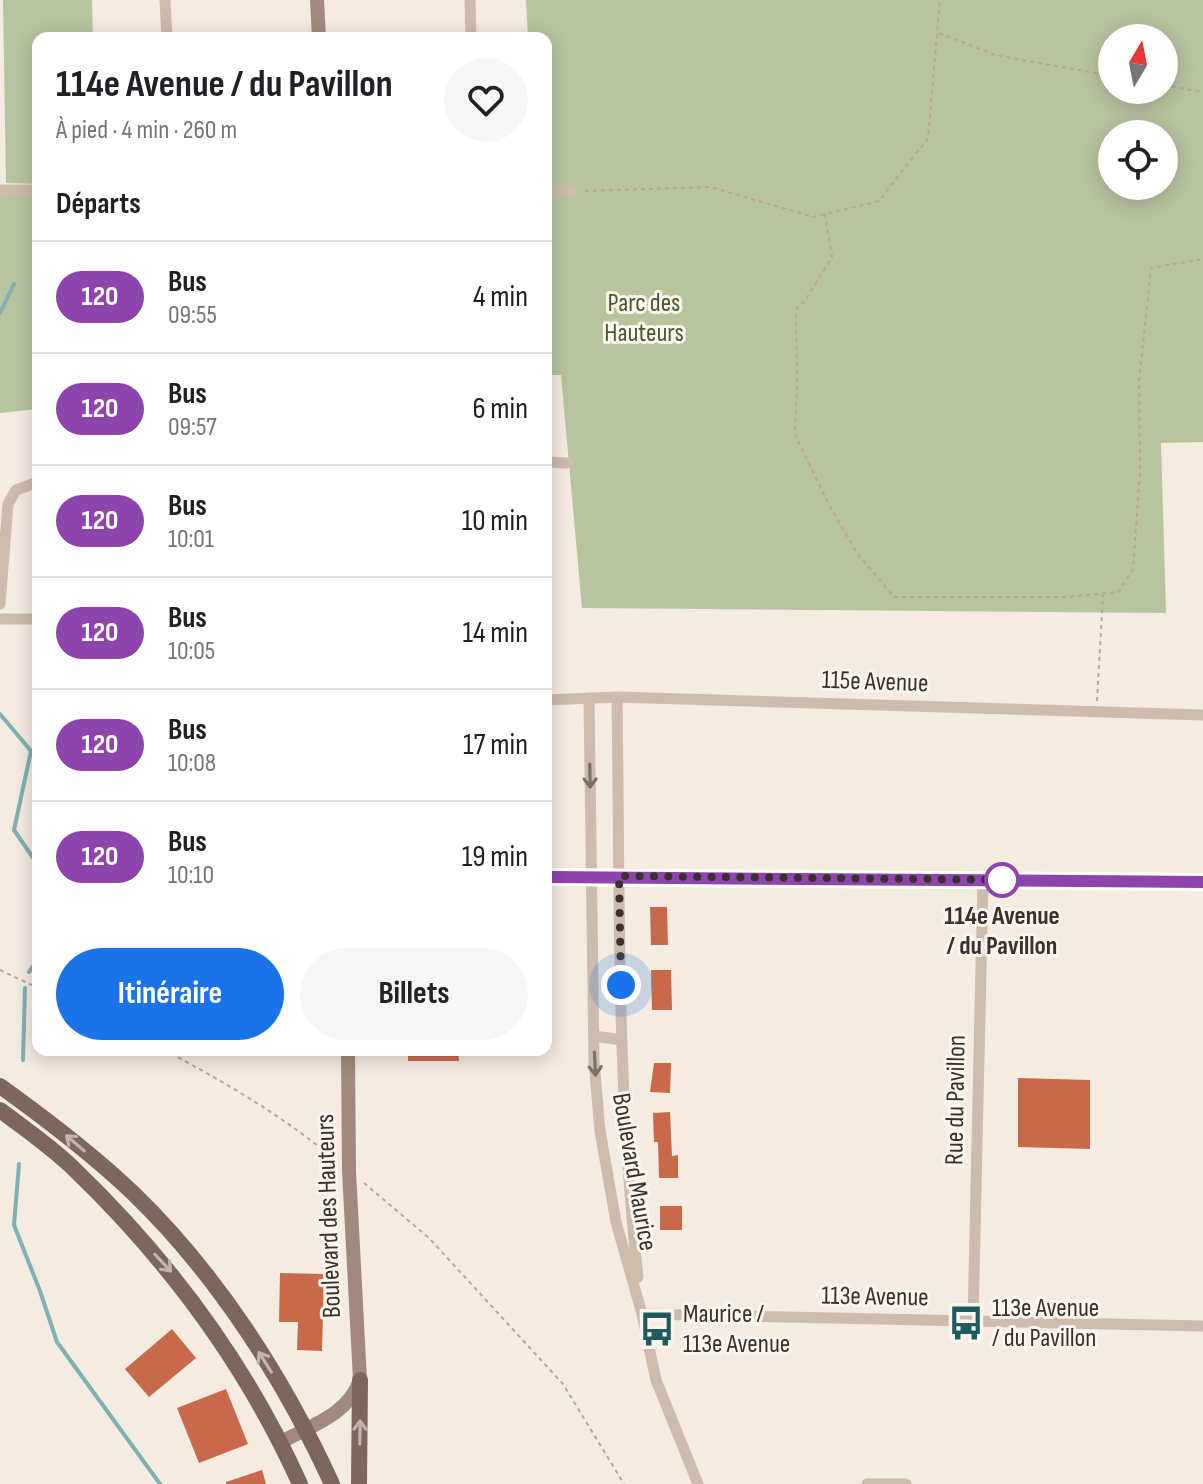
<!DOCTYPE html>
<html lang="fr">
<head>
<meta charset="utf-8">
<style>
	body { margin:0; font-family:"Sofia Sans Condensed",sans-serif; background:#f6f6f6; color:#202124; height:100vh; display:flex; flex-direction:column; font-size:30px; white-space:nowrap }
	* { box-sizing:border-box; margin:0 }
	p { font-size:26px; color:#757577 }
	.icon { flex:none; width:44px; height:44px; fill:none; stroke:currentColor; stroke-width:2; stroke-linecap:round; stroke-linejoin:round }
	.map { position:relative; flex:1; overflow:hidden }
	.details { position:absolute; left:32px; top:32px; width:520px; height:1024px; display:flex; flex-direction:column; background:#fff; border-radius:16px; box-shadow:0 4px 20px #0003 }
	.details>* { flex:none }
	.badge { padding:0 16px; border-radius:26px; font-size:28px; line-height:52px }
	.needle { width:52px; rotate:10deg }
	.buttons { position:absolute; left:1098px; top:24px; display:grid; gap:16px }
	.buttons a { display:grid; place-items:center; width:80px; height:80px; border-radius:50%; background:#fff; box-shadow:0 4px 20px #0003; font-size:40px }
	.you { position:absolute; width:40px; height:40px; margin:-20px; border:6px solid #fff; border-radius:50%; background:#1a73e8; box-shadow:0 0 0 12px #1a73e833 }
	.map>.badge { position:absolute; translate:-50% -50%; box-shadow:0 0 0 4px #fff }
	h2 { padding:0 24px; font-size:30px; line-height:72px }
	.round { display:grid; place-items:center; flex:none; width:84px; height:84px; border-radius:42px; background:#f6f6f6 }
	.overview { display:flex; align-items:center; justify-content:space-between; height:136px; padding:0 24px }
	h1 { font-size:38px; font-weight:700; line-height:60px }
	.action { display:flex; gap:16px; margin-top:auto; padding:16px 24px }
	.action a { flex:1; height:92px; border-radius:48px; background:#1a73e8; color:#fff; font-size:32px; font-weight:700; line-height:92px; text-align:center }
	.action a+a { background:#f6f6f6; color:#202124 }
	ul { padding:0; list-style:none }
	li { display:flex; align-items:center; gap:24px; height:112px; padding:0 24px; border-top:2px solid #e0e0e0 }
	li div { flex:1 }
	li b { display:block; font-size:30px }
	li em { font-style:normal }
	li .badge { min-width:88px; font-weight:700; text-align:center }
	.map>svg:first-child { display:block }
</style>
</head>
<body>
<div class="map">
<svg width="1203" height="1484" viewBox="0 0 1203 1484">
	<rect width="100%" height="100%" fill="#f4ebe1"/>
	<path fill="#b8c4a0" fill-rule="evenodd" d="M3,0h89l1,38h-55v146l-32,-1z
		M526,0h677v442l-42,1 5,170 -584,-5 -21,-233h-15v-337h-18zM1112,38h52v52h-52zM1112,134h52v52h-52z
		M0,190h38v219l-38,4z"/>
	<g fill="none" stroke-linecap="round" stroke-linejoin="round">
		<path stroke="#7fb0b2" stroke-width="4" d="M0,313l14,-29
			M0,714l31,37 -17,79 24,35
			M29,972l9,-13
			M23,1060l2,-72
			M19,1164l-5,61 26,66 17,51 103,142"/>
	</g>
	<path fill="#c8694b" d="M650,907h17l1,38h-17z
		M651,970h20l1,40h-20z
		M408,1050h50l1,11h-51z
		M654,1063h17l-1,30 -20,-1z
		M1018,1078l72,2v69l-72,-2z
		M670,1112l2,44 6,-1v23h-19l-1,-36h-4l-1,-29z
		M660,1206h22v24h-22z
		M280,1273l44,1 -2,77 -25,-1 1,-28h-19z
		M172,1329l24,29 -47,39 -24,-28z
		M226,1389l22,55 -49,19 -22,-55z
		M262,1470l4,14h-40v-2z"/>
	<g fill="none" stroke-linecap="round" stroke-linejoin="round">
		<path stroke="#b9a596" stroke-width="2" stroke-dasharray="4 4" stroke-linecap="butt" d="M939,33l56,22 117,21
			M1164,85l39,7
			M585,191l125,-4 104,30 65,-16 49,-63 12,-138
			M825,214l7,43 -28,45 -8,7 1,77 -2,48 35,73 27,46 37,44h173l51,-5 15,-23 7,-98 -1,-90 12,-113 52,-9
			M1097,701l6,-106
			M0,970l38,18
			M164,1050c59,31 119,66 170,109
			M364,1183l65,55 134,146 61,100"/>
		<path stroke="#cdbbac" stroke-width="11" d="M165,0l2,38
			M470,0l1,38
			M0,190h38
			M546,191h25
			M546,462l21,1
			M0,604l8,-100 8,-14 22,-8
			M0,619h38
			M617,697c3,193 -1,388 21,580
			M589,698l5,363 6,70 16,91 26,92 14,66 42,104
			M546,700l71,-3 586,18
			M546,877l657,5
			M594,1036l28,4
			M642,1314l561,12
			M973,1321l10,-441
			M867,1484h39"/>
		<path stroke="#a18a7d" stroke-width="14" d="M317,0l2,38
			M281,1442c31,-17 67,-27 79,-62l-11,-209 -1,-121"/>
		<path stroke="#7d675c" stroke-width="16" d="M0,1086c46,33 92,68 133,107 84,81 151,186 199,291
			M0,1110c24,18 50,36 72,57 95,91 174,197 228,317
			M359,1484l1,-104"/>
	</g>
	<defs><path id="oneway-shaft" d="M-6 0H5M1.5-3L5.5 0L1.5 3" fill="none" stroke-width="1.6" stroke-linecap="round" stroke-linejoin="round" transform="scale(2)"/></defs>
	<g stroke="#7d6f65">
		<use href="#oneway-shaft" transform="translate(590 776) rotate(89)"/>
		<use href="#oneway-shaft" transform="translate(595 1064) rotate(87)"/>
	</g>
	<g stroke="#c2b5ac">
		<use href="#oneway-shaft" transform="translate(75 1143) rotate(-140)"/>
		<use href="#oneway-shaft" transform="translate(163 1263) rotate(47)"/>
		<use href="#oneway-shaft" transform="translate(265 1362) rotate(-122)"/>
		<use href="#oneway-shaft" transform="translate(360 1432) rotate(-89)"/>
	</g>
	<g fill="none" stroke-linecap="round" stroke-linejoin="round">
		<g stroke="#fff" stroke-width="18">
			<path id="line" d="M546,877l657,5"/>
		</g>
		<use href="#line" stroke="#8e44ad" stroke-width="12"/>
		<path stroke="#3b302b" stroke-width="8" stroke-dasharray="0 14.4" d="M621,985l-2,-109 396,4h-13"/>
	</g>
	<defs>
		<g id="bus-bare" transform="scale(2.76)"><path d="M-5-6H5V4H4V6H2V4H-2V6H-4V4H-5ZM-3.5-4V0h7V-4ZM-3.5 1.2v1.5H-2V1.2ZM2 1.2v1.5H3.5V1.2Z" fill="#1f5a5e" stroke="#fbf5ee" stroke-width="2.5" paint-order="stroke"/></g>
	</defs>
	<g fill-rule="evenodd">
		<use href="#bus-bare" x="966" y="1323"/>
		<use href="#bus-bare" x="657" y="1329"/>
	</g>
	<circle fill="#fff" stroke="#8e44ad" stroke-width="4" cx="1002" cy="880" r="16"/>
	<g text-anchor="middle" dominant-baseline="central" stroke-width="6" stroke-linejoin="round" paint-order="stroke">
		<g font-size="26" fill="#4a5a2e" stroke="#fbf5ee">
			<text x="644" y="303">Parc des<tspan x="644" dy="30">Hauteurs</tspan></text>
		</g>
		<g font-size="26" fill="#3b302b" stroke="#fbf5ee">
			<text transform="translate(875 682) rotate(2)">115e Avenue</text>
			<text transform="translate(956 1100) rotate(-89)">Rue du Pavillon</text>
			<text transform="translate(634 1172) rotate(80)">Boulevard Maurice</text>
			<text transform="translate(329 1216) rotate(-92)">Boulevard des Hauteurs</text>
			<text transform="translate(875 1297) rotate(1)">113e Avenue</text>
		</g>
		<g font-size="26" font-weight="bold" fill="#3b302b" stroke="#fbf5ee">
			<text x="1002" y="916">114e Avenue<tspan x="1002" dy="30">/ du Pavillon</tspan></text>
		</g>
		<g font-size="26" fill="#3b302b" stroke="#fbf5ee" text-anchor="start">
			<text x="992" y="1308">113e Avenue<tspan x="992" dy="30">/ du Pavillon</tspan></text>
			<text x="683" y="1314">Maurice /<tspan x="683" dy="30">113e Avenue</tspan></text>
		</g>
	</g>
</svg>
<div class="buttons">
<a><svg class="needle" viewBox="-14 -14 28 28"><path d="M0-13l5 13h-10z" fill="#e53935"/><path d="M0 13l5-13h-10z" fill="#757577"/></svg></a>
<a><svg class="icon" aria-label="locate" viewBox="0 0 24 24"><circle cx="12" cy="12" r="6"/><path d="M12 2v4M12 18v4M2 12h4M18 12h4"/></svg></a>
</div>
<div class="you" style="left:621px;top:985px"></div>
<section class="details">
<div class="overview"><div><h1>114e Avenue / du Pavillon</h1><p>À pied · 4 min · 260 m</p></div><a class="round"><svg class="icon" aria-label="heart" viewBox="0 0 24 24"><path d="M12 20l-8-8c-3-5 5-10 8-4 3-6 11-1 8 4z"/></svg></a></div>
<h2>Départs</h2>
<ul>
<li><span class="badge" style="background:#8e44ad;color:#fff">120</span><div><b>Bus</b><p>09:55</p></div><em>4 min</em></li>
<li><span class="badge" style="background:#8e44ad;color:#fff">120</span><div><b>Bus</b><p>09:57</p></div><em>6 min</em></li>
<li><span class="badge" style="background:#8e44ad;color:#fff">120</span><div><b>Bus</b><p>10:01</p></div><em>10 min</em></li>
<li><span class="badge" style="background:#8e44ad;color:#fff">120</span><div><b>Bus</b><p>10:05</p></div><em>14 min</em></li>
<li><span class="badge" style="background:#8e44ad;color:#fff">120</span><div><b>Bus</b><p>10:08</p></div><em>17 min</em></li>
<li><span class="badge" style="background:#8e44ad;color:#fff">120</span><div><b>Bus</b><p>10:10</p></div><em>19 min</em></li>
</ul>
<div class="action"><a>Itinéraire</a><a>Billets</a></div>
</section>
</div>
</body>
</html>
